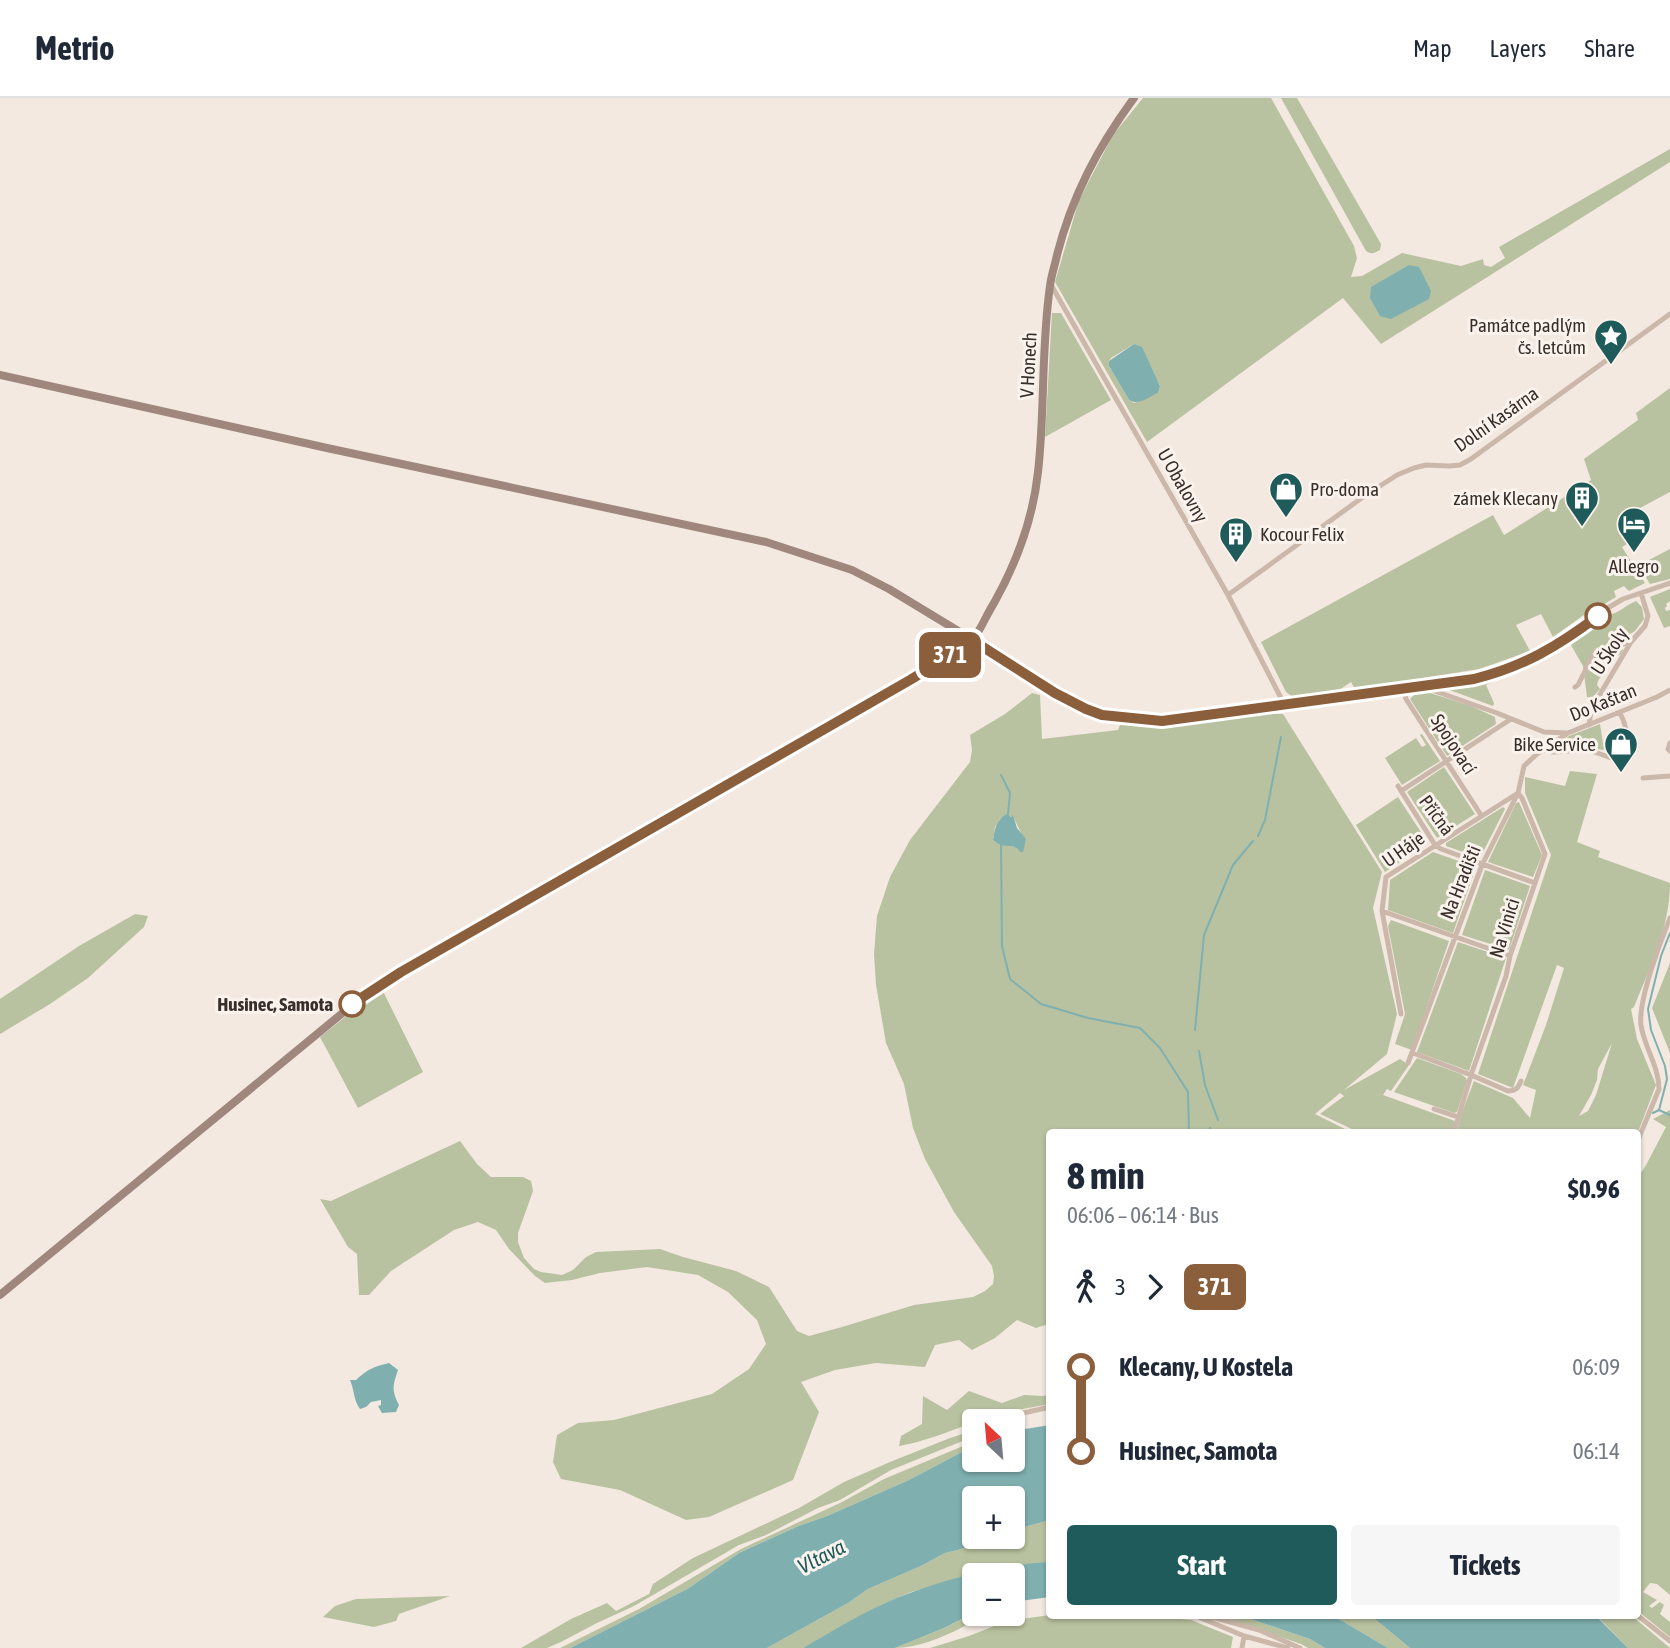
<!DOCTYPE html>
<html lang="en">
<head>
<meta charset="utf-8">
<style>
	body { margin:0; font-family:"Asap Condensed",sans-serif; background:#f6f6f7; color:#1f2937; height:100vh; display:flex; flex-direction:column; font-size:26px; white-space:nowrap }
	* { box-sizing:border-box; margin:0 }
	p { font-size:23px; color:#747a83 }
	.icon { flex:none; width:38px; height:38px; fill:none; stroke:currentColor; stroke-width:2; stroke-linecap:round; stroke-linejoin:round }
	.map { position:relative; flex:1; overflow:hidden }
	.panel { position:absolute; left:1046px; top:1031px; width:595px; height:490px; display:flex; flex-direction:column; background:#fff; border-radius:7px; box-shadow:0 2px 5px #0004 }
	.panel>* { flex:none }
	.badge { padding:0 14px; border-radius:10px; font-size:24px; line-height:46px }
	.needle { width:46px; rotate:334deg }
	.buttons { position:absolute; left:962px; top:1311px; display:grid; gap:14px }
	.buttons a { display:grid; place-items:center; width:63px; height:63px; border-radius:7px; background:#fff; box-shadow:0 2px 5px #0004; font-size:35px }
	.map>.badge { position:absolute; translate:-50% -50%; box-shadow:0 0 0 4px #fff }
	.legs { display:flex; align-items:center; gap:10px; height:77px; padding:0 21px; font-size:23px }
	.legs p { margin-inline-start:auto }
	.head { display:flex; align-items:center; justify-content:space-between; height:119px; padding:0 21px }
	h1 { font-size:38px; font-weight:700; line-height:52px }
	.primary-button { display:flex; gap:14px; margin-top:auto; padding:14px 21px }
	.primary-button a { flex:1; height:80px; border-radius:7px; background:#205b5b; color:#fff; font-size:28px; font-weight:700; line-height:80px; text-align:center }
	.primary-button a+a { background:#f6f6f7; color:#1f2937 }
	ul { padding:0 21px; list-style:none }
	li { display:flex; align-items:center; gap:24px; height:84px; font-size:26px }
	li i { display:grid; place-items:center; width:10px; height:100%; margin:0 9px; background:currentColor }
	li i::after { content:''; width:18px; height:18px; margin:-9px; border:5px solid; border-radius:50%; background:#fff }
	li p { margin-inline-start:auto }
	li:first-child i { background:linear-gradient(#0000 50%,currentColor 0) }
	li:last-child i { background:linear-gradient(currentColor 50%,#0000 0) }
	header { display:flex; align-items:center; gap:42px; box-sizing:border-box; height:98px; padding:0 35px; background:#fff; border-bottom:2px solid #e0e1e3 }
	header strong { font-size:33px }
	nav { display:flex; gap:38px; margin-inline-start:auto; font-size:24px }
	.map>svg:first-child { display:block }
</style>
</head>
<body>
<header>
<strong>Metrio</strong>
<nav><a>Map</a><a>Layers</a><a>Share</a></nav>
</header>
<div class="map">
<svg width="1670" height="1550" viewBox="0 0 1670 1550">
	<rect width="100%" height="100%" fill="#f3e9e0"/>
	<path fill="#b9c2a0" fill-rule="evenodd" d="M1143,0h128l83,148 3,12 -6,19 11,-1 40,-23 59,13 22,-7 1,6 7,2 14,-9 -6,-11 171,-98v13l-289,182 -38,-46 -196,144 -92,-160 24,-82 34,-65zM1134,246l26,41 -2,8 -24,10 -5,-3 -20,-34v-5l2,-3z
		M1281,0h16l84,146 -1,6c-6,3 -8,5 -14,1z
		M1052,215h9l50,87 -66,37z
		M1670,290v104l-45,24 12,22 -15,9 23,36 -16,8 -5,-5 -10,5 2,6 -15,9 -2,-1 -4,2 -42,30 -12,-23 -25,11 14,26 -51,18 -124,20 -4,-7 -15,10 -43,5 -7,-5 -25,-50 232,-127 11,20 83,-52 4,-3 -7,-21 54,-39 -2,-7z
		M1670,451v30l-20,5 -5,-8 9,-4 -5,-12z
		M1670,491v12l-4,3 1,2 -2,2 1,3 4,-1v16l-6,2 -14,-31z
		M1636,503l6,6 2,12 -9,12 -18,11 6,8 -3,5 -7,1 -15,25 -1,4 3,4 -8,9 -5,-1 -4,-31 -15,-26 41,-25c8,-1 17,-10 27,-14z
		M1510,574l1,2 -25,11 8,18 -1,3 -49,-18 33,-6z
		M1421,592l50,16 24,11 1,7 -49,32 -37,-57 8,-8z
		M1032,595l8,2 2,44 76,-9 4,-10 48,6 90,-13 23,1 99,158 -9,36 24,106 -10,40 -43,36 56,-31 9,6 -18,26 -4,-2 -4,6 72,26 -3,11h-94l-38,-18 24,-18 -4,-3 -25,21 36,18h-301v196l-5,-3 -9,3 -19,-8 -22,18 -23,12 -13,-10 -24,5 -10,22 -49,-4 -41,7 -34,12 18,30 -26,68 -84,37 -23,3 -66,-30 -59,-11 -8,-17 4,-27 21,-12 36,-3 98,-26 37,-25 17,-25 -9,-24 -29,-28 -30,-17 -51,-8 -47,6 -28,7 -27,3 -10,-7 -26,-27 -13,-19 -18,-8 -24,8 -63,41 -22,24h-10l-2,-41 -9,-7 -28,-48 11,2 129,-60 17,23 14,13h32l8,4 2,10 -15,42v9l6,16 10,11 7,3 21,3 11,-5 13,-13 10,-5 64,-3 23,8 53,14 33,16 28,44 12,5 33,-9 72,-22 59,-8 12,-6 8,-7 1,-8 -2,-10 -38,-54 -29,-53 -12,-31 -9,-44 -18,-41 -10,-58 -2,-31 3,-38 13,-39 20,-37 60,-78 2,-12 -2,-15 35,-21zM1013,718l8,17 -8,14 -4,-3 -8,1 -8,-5 2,-13 5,-8z
		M1600,626l4,26 -21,-3 -29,2 -1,-1 16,-12z
		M1422,636l18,27 -38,24 -17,-27 31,-20 6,9 4,-2 -6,-10z
		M1444,669l31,47 -38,24 -30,-46z
		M1570,673l27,3 -20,68 23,9 -2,6 72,26c0,44 -20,84 -36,124l-3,2 6,30 19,46 -18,47h-181l4,-17 13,-34 39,17 17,20 6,-28 -13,-5 23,-60 18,-57 -7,-3 -44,123 -35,-14 73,-219 -26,-62v-16l40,9zM1612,945l-16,52 -8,16 -9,5 12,-21 6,-15 1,-11z
		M1398,699l30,46 -43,29 -29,-47z
		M1519,704l23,53 -9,22 -45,-15 28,-59z
		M1503,709l2,2 -25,49 -34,-12v-3z
		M1433,754l43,15 -23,66 -65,-23 2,-30z
		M1485,772l45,16 -21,64 -47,-15z
		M135,816l13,2 -4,11 -56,51 -38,26 -50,30v-35l79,-53z
		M1391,822l58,21 -37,109 -17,-6 10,-30 -17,-88z
		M1458,844l48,16 -37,113 -52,-19z
		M1670,865v90l-18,-45z
		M382,891l41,83 -65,36 -38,-71 45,-36z
		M1417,960l44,16 5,4 1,3 -10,31 -3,1 -60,-21z
		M1670,1012v485l-13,-11 -7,-1 -7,9 14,8 -8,6 3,2 8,-6 4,3 -4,9 10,8v15l-32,-26v-434l7,-10 21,-40 -13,-8z
		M969,1293l33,12 22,-8 20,1 6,-3v11c-22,4 -54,9 -74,17 -25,10 -50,20 -77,25l2,-10 21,-12 1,-28 24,14z
		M975,1332v6l-84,34 -51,30 -22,8 -52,27 -27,10 -105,61 -37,17 -36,19 -14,6h-26l50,-29 36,-16 9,8 33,-17 4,-10 40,-26 106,-50 45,-26 46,-20 60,-24z
		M975,1343v4l-66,35 -82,36 -31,11 -57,26 -50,35 -119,60h-10l79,-39 102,-60 99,-46 44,-24z
		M1050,1422v42l-52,7 -38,9 -49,14 -30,13 -78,43h-36l81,-45 20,-14 53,-23 24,-13 13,-3 35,-13 20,-1v-6z
		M450,1498l-51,18 -3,7 -22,6 -51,-10 12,-11 21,-7z
		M975,1514v2h12c-10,3 -17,9 -26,14 -20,10 -44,20 -66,20l49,-20z
		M1050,1517h91l50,5 42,17 -2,11h-301l39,-12 38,-15z
		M1218,1517h21l71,24 15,9h-17l-7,-4z
		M1332,1517h38l40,33h-22z
		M1596,1517h35l39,33h-42z"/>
	<path fill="#7fb0af" d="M1409,167l10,2 12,24 -2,8 -38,20 -11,-3 -10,-18 1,-11z
		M1134,246l8,3 18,39 -2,7c-10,4 -19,13 -29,7l-20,-34v-5z
		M1007,716l4,3 2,-2 4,13 9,11 -3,13h-3c-4,-8 -12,-5 -19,-7 -1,0 -7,-4 -8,-5 2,-12 3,-20 14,-26z
		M389,1265l9,7c-5,15 -7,20 1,35l-3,7 -14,1 -4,-7 3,-1v-5l-10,2 -5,5 -6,2c-7,-10 -5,-17 -10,-29h6c12,-11 17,-13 33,-17z
		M1050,1327v95l-37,10v-32h-38v38l18,1 -35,13 -13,3 -24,13 -53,23 -20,14 -81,45h-197l119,-60 50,-35 57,-26 31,-11 82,-36 66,-35v15h38v-29z
		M1050,1464v35l-37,5v-27h-38v37l-31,16 -49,20h-92c26,-15 52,-31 80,-44 48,-22 114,-39 167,-42z
		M1239,1517h93l56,33h-63l-15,-9z
		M1370,1517h225l33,33h-218z"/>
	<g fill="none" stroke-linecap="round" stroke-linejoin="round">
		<path stroke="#7fb0af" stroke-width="2" d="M1001,677l9,18 -2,21
			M1258,738l7,-16 16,-83
			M1001,745l1,103 8,33 31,25 47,14 52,10 20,20 28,44 1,40
			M1195,932l9,-95 29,-70 20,-24
			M1199,953l6,34 13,35
			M1659,1012l8,-31 -2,-13 -14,-36 -3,-21 13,-53 9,-23
			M1653,1015l6,-3 11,5
			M1208,1034l2,-4"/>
		<path stroke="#cbb8ab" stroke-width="5" d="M1050,185l178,312 54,105 1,5
			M1228,497l135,-98 34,-22 17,-7 12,-3 23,1 11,-1 11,-6 199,-145
			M973,542l82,53 31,16 16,6 60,6 185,-24 127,-18 22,-6 30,-12 31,-15 49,-37 17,-10 47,-16
			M1431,587l1,5 65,23 47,19 24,1 89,-36 13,-7
			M1575,589l3,-2 17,-34 36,-9
			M1403,591l3,10 75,116
			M1589,627l2,-14 5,-10 35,-59 14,-16 3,-10 -7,-23
			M1670,645l-2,6 2,2
			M1544,652l9,2 36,-2 28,10 1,7
			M1617,662c9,-20 14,-25 3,-47
			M1643,680l27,-2
			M1398,688l37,59 6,4 94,34
			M1401,693l110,-72
			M1382,813l128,45
			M1401,916l-19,-103 4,-34 132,-84
			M1413,955l58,22 37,16c8,0 10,-3 13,-10
			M1408,965l74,-198 36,-72 6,-27 13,-12 31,-21
			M1434,1011l24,8
			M1454,1034l17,-57 35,-99 4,-20 35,-102 -23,-56 -4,-5
			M1638,1042l21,-51c0,-23 -15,-42 -18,-64 -3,-24 19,-83 29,-107
			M988,1323l62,-14
			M1197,1517l4,3 43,18
			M1205,1517l54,15 41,18
			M1637,1517l33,26
			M1242,1550l2,-12 44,12"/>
		<path stroke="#9f877d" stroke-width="8" d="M0,277l327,73 439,94 86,28 37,19 84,51
			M0,1197l362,-298 39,-25 509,-292c16,-10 51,-28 63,-40 8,-11 14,-26 21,-37 23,-41 39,-84 44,-131 7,-61 3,-124 12,-186 1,-10 5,-21 7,-31 15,-59 41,-108 77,-157"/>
	</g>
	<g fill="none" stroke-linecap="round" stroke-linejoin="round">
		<g stroke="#fff" stroke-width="16">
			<path id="line-1" d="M352,906l49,-32 509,-292 51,-31 11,-9 83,53 31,16 16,6 60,6 312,-42c49,-12 84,-33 124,-63"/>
		</g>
		<use href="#line-1" stroke="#8b5e3c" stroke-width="10"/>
	</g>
	<defs>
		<g id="sight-pin" transform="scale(1.75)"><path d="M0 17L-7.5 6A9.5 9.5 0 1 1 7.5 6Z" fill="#205b5b" stroke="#faf3ed"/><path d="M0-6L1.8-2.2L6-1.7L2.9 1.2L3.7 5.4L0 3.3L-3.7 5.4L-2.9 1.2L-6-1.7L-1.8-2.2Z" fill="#fff"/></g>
		<g id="shop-pin" transform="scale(1.75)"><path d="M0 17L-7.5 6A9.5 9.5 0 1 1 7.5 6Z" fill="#205b5b" stroke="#faf3ed"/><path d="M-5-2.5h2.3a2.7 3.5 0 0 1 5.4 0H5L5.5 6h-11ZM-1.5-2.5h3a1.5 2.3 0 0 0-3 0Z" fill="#fff"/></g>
		<g id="building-pin" transform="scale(1.75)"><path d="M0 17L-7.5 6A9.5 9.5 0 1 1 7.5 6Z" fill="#205b5b" stroke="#faf3ed"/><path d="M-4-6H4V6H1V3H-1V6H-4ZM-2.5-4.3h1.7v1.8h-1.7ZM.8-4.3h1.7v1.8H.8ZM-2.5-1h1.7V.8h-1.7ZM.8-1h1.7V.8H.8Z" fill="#fff"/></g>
		<g id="hotel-pin" transform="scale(1.75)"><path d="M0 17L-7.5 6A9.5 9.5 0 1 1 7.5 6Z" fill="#205b5b" stroke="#faf3ed"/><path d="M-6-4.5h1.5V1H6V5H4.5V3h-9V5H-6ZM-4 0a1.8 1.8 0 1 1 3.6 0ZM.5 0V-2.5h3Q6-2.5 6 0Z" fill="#fff"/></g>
	</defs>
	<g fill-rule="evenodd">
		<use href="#sight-pin" x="1611" y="238"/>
		<use href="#shop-pin" x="1286" y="391"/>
		<use href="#building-pin" x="1582" y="400"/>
		<use href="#hotel-pin" x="1634" y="426"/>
		<use href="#building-pin" x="1236" y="436"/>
		<use href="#shop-pin" x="1621" y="646"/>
	</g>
	<g fill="#fff" stroke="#8b5e3c" stroke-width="3.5">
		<circle cx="1598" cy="518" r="12"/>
		<circle cx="352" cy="906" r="12"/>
	</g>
	<g text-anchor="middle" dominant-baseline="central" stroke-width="6" stroke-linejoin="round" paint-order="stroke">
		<g font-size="19" fill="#392e2a" stroke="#faf3ed" text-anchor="end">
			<text x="1586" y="227">Památce padlým<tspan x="1586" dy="22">čs. letcům</tspan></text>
			<text x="1310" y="391" text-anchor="start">Pro-doma</text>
			<text x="1558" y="400">zámek Klecany</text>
			<text x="1260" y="436" text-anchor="start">Kocour Felix</text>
			<text x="1634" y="468" text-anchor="middle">Allegro</text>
			<text x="1596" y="646">Bike Service</text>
		</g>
		<g font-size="19" fill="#392e2a" stroke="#faf3ed">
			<text transform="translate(1028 267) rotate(-87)">V Honech</text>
			<text transform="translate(1496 321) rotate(-35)">Dolní Kasárna</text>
			<text transform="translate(1183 387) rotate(60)">U Obalovny</text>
			<text transform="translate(1609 553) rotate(-57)">U Školy</text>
			<text transform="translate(1603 604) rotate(-22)">Do Kaštan</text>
			<text transform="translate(1454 646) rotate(57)">Spojovací</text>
			<text transform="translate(1437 717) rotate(54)">Příčná</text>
			<text transform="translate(1403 751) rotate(-35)">U Háje</text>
			<text transform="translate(1460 784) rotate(-68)">Na Hradišti</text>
			<text transform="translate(1504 830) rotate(-73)">Na Vinici</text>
		</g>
		<g font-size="19" font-weight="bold" fill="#392e2a" stroke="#faf3ed" text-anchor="end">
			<text x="333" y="906">Husinec, Samota</text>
		</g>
		<g font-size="21" font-style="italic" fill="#205b5b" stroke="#faf3ed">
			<text transform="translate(821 1458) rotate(-27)">Vltava</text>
		</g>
	</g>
</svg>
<div class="buttons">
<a><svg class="needle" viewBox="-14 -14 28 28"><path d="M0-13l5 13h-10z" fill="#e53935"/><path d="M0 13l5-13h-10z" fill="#747a83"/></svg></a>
<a>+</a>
<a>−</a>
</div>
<b class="badge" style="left:950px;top:557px;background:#8b5e3c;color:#fff">371</b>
<section class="panel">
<div class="head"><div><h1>8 min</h1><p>06:06 – 06:14 · Bus</p></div><b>$0.96</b></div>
<div class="legs"><svg class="icon" aria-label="walk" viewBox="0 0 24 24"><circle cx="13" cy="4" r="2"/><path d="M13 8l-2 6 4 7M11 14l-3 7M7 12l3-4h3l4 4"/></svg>3<svg class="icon" aria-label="forward" viewBox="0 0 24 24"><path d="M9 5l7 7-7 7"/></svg><b class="badge" style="background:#8b5e3c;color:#fff">371</b></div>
<ul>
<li><i style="color:#8b5e3c"></i><b>Klecany, U Kostela</b><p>06:09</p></li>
<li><i style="color:#8b5e3c"></i><b>Husinec, Samota</b><p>06:14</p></li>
</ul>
<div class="primary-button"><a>Start</a><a>Tickets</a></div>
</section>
</div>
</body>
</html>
